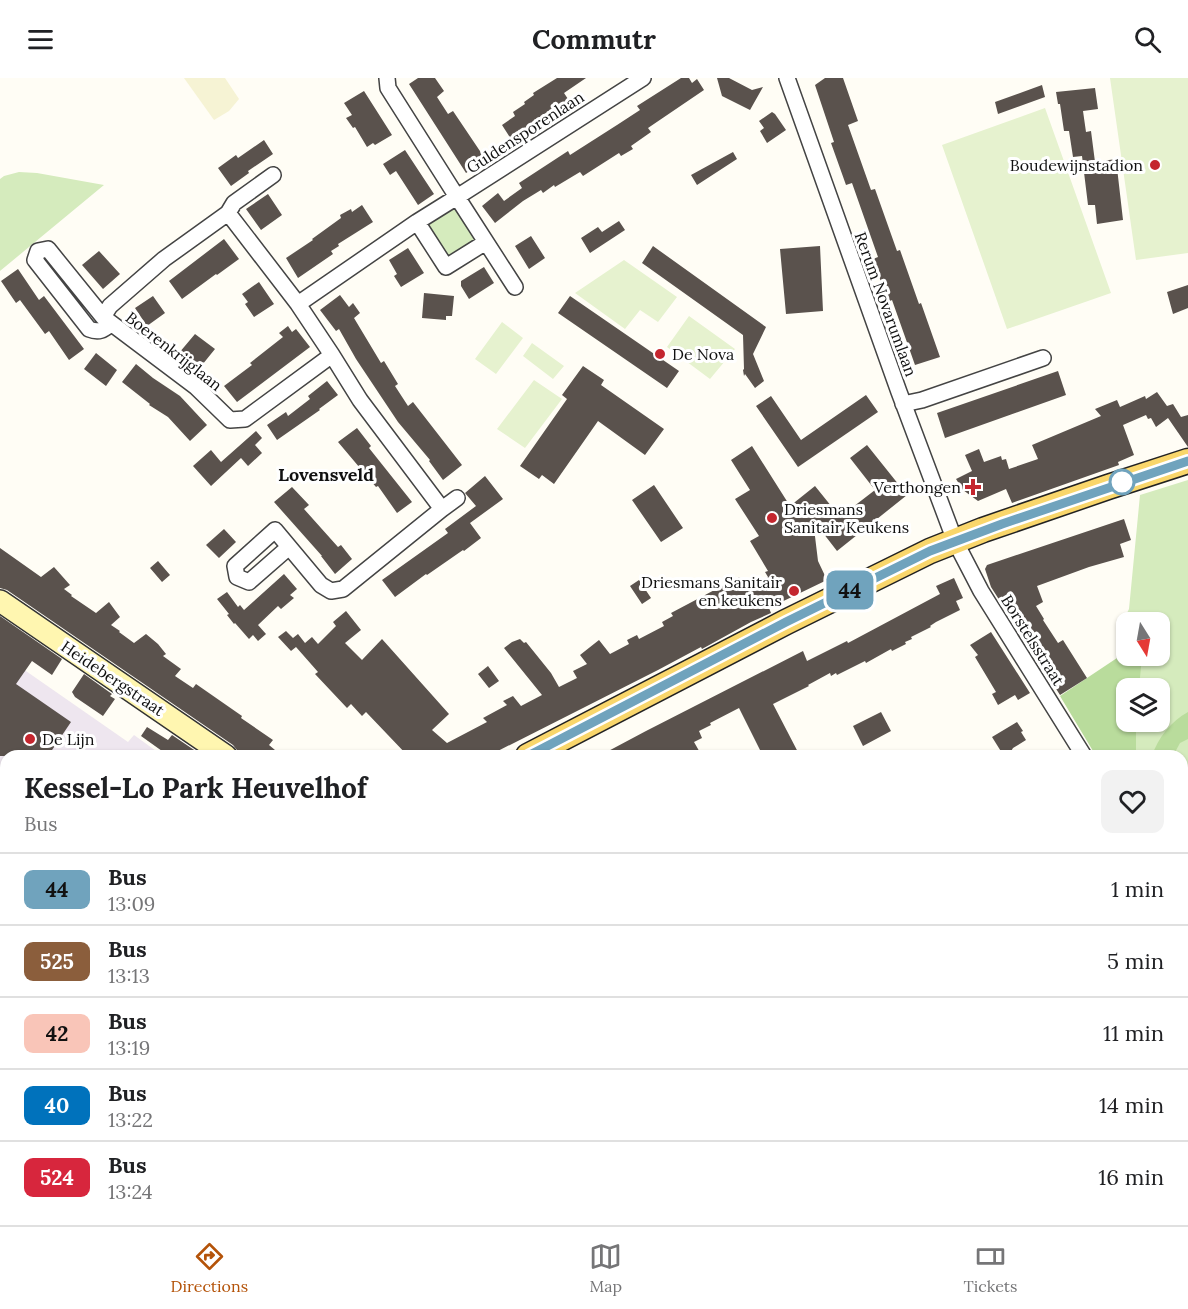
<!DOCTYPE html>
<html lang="en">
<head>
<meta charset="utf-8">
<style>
	body { margin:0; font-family:Lora,serif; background:#f2f2f2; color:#202124; height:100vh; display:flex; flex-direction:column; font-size:22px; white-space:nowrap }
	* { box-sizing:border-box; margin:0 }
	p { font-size:20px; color:#757577 }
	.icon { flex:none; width:33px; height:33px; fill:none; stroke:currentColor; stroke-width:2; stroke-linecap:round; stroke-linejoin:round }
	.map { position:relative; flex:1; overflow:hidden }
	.side { position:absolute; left:0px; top:672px; width:1188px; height:476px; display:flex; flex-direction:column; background:#fff; border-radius:18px 18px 0 0; box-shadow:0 2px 4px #0004 }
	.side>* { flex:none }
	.badge { padding:0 12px; border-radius:9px; font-size:21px; line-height:39px }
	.needle { width:39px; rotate:169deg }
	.tools { position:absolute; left:1116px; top:534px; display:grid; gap:12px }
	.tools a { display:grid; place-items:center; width:54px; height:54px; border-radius:12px; background:#fff; box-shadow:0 2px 4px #0004; font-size:30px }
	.map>.badge { position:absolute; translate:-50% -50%; box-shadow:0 0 0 3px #fff }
	.round { display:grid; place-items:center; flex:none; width:63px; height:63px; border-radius:12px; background:#f2f2f2 }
	.overview { display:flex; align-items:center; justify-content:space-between; height:102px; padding:0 24px }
	h1 { font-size:28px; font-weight:800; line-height:45px }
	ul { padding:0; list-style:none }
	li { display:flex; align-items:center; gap:18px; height:72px; padding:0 24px; border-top:2px solid #e0e0e0 }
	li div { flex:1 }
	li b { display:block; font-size:22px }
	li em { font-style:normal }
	li .badge { min-width:66px; font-weight:700; text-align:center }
	header { display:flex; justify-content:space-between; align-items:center; height:78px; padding:0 24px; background:#fff; font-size:27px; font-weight:800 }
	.tabs { display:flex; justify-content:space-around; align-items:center; height:84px; border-top:2px solid #e0e0e0; background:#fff; font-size:16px; color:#757577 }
	.tabs a { display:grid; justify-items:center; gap:3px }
	.tabs .on { color:#b45309 }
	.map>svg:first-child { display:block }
</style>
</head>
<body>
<header><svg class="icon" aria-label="menu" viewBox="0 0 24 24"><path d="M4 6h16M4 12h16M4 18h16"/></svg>Commutr<svg class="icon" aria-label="search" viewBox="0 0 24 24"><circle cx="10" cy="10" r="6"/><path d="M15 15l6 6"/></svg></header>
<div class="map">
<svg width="1188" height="1147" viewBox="0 0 1188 1147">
	<rect width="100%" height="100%" fill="#fffdf5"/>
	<path fill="#eee6ef" d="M0,575l128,89 6,-7 29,21h-157v60l-6,-4z"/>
	<path fill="#f6f3d4" d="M184,0h41l14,21 -10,12 -15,9z"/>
	<path fill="#d5ebbd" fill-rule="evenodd" d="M19,94l18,1 67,12 -104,86v-92l4,-3z
		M457,119l29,45 -40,25 -29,-45z
		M1188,402v422l-6,-9v-137h-86l30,-100h34v-34h-28l-5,-9 2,-4 11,-114zM1126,610h34v34h-34z
		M0,734l6,4v182l-6,4z
		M198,1142h99l1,5h-97z"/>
	<path fill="#b9dc9c" d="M1126,574v4h16l-3,32h-13v34h10v34h-40l-36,-60z
		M1188,634v27l-8,4 -7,13h-21c6,-18 19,-35 36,-44z"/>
	<path fill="#e6f2cf" d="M1110,0h78v175l-52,7z
		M1045,30l66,185 -104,36 -65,-184z
		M624,182l53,37 -19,25 -18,-12 -15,19 -50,-36z
		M689,238l46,33 -25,30 -43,-32z
		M502,244l21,16 -27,36 -21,-15z
		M532,265l32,23 -11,13 -30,-23z
		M534,302l28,19 -37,49 -28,-19z"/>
	<path fill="#5a524d" d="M418,0h17l9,13 -7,6 11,17 5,-3 33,49 -20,13 -57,-89z
		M557,0h29l-22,15 6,9 -59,37 -9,-14 13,-9 -2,-4 12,-8 -1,-2 10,-7 -1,-2z
		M681,0h8l3,5 5,-4 7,11 -56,38 3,4 -20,14 2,3 -12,7 -2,-3 -36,23 -3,-4 -25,15 -1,-2 -11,8 -2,-3 -18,11 -28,22 -13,-17 16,-13 6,8 18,-13 -3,-5 49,-32 2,4 47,-30 23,-15 -3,-4z
		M717,0h12l23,12 11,-3 -13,23 -28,-14z
		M825,0h18l15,43 -10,4 23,65 4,-1 22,62 3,-1 19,54 2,-1 19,54 -25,8 -23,-65 -4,2 -15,-43 5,-2 -26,-74 -6,2 -15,-42 3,-1 -19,-57z
		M1042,7l3,12 -47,17 -3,-12z
		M1095,10l3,21 -15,2 3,21 5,-1 4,31 21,-3 7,61 -26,4 -2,-19h-7l-6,-49 -9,1 -4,-26h-5l-4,-27h-2l-2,-12z
		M364,13l28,44 -17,10 -2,-2 -6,4 -12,-20 -2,1 -7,-10 6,-3 -8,-12z
		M772,34l3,2 11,16 -19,13 -7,-12 4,-3 -5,-7z
		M264,62l9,14 -25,17 1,2 -18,13 -13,-18 18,-13 2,3z
		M405,72l29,44 -16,11 -22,-34 -6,4 -7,-11z
		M733,74l4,7 -40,26 -6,-10z
		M268,116l14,21 -21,15 -15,-21z
		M362,127l11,17 -35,22 1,2 -8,5 2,3 -35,24 -12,-20 27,-18 -1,-1 29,-21 -1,-3 11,-6 1,3z
		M619,143l6,9 -35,23 -9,-15 17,-11 4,5z
		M531,158l14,22 -16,11 -14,-23z
		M224,161l15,20 -22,16 -1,-1 -34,25 -13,-18z
		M653,168l113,81 -13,27 11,27 -9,7 -10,-14 -1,2 -1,-6 1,-1 -1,-34 -101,-72z
		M820,168l3,65 -37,3 -6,-65z
		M408,170l16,25 -23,14 -7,-11 3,-2 -8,-14z
		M99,173l21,23 -17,15 -21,-24z
		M484,189l10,16 -25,16 -8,-13v-5z
		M18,191l21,31 5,-4 40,53 -15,11 -20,-29 -4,3 -25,-34 -4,3 -15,-22z
		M259,204l15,22 -20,13 -9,-13 3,-2 -6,-8z
		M1188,207v23l-15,6 -6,-22z
		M424,215l30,3 -2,20h-6v4l-24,-2z
		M340,217l9,12 4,-4 7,10 -6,5 27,45 3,-2 14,23 -3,2 13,20 5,-4 49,63 -19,15 -14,-19 1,-1 -32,-38 -42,-63 -17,-30 -3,2 -16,-21z
		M153,218l12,17 -18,13 -12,-18z
		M570,218l109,75 -12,17 -109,-75z
		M288,248l4,6 4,-3 14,18 -73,55 -13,-16 28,-21 -2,-2 33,-26 -4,-4z
		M195,256l20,15 -17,21 -19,-17z
		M96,275l21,17 -11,16 -22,-17z
		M136,286l17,14 27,18 27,29 -17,16 -22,-24 -19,-12 1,-1 -28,-22z
		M583,288l21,14 -3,5 63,44 -19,26 -47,-34 -44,63 -12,-9 -3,4 -19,-13 47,-67 -5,-4z
		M1058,293l8,24 -121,43 -8,-25z
		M327,303l11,14 -19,14 1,1 -43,30 -10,-15 19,-13 2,4 22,-17 -2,-3z
		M1157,314l10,14 6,-2 8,13 7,-2v32l-20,-29 -12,9 -5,-9 -3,1 -2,-4 -23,10 11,30 -16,7 1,3 -107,38 -6,-14 -28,12 -15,-11 -7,-11 16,-8 -7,-16 14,-6 5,13 17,-6 1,4 4,-1 3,10 29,-10 -6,-14 69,-29 -6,-7 22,-9 3,7 25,-11 1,3z
		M866,317l12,17 -80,55 -42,-61 15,-10 30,44z
		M357,350l14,18 -2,2 43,54 -15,11 -19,-27 -2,1 -38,-45z
		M256,353l6,7 -7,7 7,8 -14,13 -7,-8 -30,28 -18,-20 18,-16 10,12z
		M867,367l40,50 -70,56 -24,-31 5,41 9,19 -58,28 2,5 -20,9 -49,27 -1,-2 -43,23 -170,86h-80l-42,-44 -4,4 -11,-12 -4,4 -32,-34 3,-2 -22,-25 -5,4 -13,-14 8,-6 7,7 5,-4 7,9 7,-6 6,7 18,-18 -3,-4 13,-11 15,19 -16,13 17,17 20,-21 67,75 -17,16 15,13 40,-21 -4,-4 24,-13 -4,-4 10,-5 8,10 21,-11 -38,-47 8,-6 8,-3 4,4 2,-1 25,31 8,14 18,-9 -4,-7 14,-7 -7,-9 19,-15 11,14 19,-10 -2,-4 10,-5 2,4 25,-13 -2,-4 11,-6 -2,-3 68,-36 6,12 23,-12 -3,-5 3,-1 -18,-30 9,-5 -24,-37 15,-9 -19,-30 21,-14 38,60 25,-20 25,31 35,-27 -25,-32z
		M485,398l18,23 -33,24 11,15 -17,13 -1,-1 -36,25 -1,-1 -31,23 -13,-17 66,-47 -3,-4 31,-23 -11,-13z
		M654,407l29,43 -22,14 -29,-42z
		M292,409l17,18 -5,4 34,38 3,-2 11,14 -17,15 -14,-18h1l-48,-54z
		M1124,441l7,21 -11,4 4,13 -35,10 -52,19 6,16 -7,4 8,13 -1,1 15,23 5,-3 24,38 -27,17 -69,-108 -6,-18 2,-4z
		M224,451l12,13 -17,16 -13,-13z
		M0,470l41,29 13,-10 16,18 -6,4 8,6 -1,1 25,17 13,-11 11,15 -9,8 9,6 -1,1 15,11 12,-9 12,10 8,10 -3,2 18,13 -6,7 18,12 3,-4 46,32 -1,2 32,22 -4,5 6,5 -5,6h-31l-2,-6 -4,-5 -226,-155 -7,-2z
		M158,483l12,14 -8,7 -12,-14z
		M284,496l13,15 -7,6 4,3 -13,11 -3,-3 -20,19 8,9 -8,7 -5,-6 -4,4 -14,-16 -1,1 -7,-9 2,-1 -12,-15 10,-7 11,15 2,-2 4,5z
		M954,500l9,20 -7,3 4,9 -24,12 -6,4 1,1 -20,10 1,2 -7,3 1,2 -14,7 -1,-2 -25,14 -1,-2 -28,14 -1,-2 -5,3 -1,-3 -22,12 1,1 -36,18 27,52h-37l-24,-48 -29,15 1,2 -12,6 3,7 -8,4 8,14h-103l47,-25 157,-80 4,10 40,-20 1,2 92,-49 -4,-8z
		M639,502l12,18 -9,6 -12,-18z
		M0,538l62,43 -10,16 -20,-14 -16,23 55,38 -23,34h-48z
		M991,554l39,61 -12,7 -3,-5 -17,10 -6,-11 4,-2 -21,-35 3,-2 -8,-10z
		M488,588l11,15 -10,7 -11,-14z
		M84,596l28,20 -2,2 5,3 -12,17 -28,-19 -3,-5z
		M881,634l10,19 -28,15 -10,-20z
		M1017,644l6,9 -2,1 5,8 -13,8 -3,5h-8l-10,-16z
		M147,649l21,13 4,-5 31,21h-34l-28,-20z"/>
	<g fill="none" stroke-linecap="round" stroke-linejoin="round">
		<g stroke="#444" stroke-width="18">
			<path id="street" d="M787,0l112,314 56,149 26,50 103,165
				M228,135l6,-10 39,-28
				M417,144l29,45 40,-25
				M515,209l-58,-90 186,-119
				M298,226l119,-82 40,-25 -69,-109 -1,-10
				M103,239l7,-11 54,-47 64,-46 70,91 34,51 28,45 82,109 -99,80 -12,2 -10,-6 -46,-55 -40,36 2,11 12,5 40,-35
				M111,246c-8,6 -12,9 -22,5l-54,-69 3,-9 10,-2 55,68 93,70 34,33 15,-1 87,-64
				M903,326l19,-4 121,-42
				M442,431l15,-11
				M1182,833l6,9
				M1182,910l6,-3
				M1182,1118l6,-3
				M247,1142l4,5
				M855,1147l9,-5
				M1127,1147l10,-5"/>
		</g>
		<g stroke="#333" stroke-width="24">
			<path id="secondary" d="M0,523l226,155
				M963,1142l4,5"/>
		</g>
		<g stroke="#222" stroke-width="27">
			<path id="primary" d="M528,678l258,-134 144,-71 53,-21 125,-43 80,-26
				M0,943l6,-3"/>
		</g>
		<use href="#street" stroke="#fff" stroke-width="15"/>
		<use href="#secondary" stroke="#fff6b0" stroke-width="21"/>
		<use href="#primary" stroke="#f9d66b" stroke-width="24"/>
	</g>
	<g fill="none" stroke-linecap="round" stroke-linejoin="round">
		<g stroke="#fff" stroke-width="14">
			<path id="line" d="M528,678l258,-134 144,-71 72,-27 186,-63"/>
		</g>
		<use href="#line" stroke="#70a3bd" stroke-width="9"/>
	</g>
	<g fill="#c4262e" stroke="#fff" stroke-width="2">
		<circle cx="1155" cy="87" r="6"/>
		<circle cx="660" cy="276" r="6"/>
		<path d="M970 400h6v6h6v6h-6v6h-6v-6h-6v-6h6z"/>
		<circle cx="772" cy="440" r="6"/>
		<circle cx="794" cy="513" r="6"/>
		<circle cx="30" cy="661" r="6"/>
	</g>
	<circle fill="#fff" stroke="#70a3bd" stroke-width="3" cx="1122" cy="404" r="12"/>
	<g text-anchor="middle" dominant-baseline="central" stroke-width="6" stroke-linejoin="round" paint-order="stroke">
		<g font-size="16" fill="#111" stroke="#fff">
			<text transform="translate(525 54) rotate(-33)">Guldensporenlaan</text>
			<text transform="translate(886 226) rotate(70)">Rerum Novarumlaan</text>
			<text transform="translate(174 273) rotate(38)">Boerenkrijglaan</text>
			<text transform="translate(1033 562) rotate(58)">Borstelsstraat</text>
			<text transform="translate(113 600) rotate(34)">Heidebergstraat</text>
		</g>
		<g font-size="16" fill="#111" stroke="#fff" text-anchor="end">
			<text x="1143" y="87">Boudewijnstadion</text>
			<text x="672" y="276" text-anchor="start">De Nova</text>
			<text x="961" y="409">Verthongen</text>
			<text x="784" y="431" text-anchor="start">Driesmans<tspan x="784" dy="18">Sanitair Keukens</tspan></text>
			<text x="782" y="504">Driesmans Sanitair<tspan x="782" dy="18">en keukens</tspan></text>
			<text x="42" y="661" text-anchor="start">De Lijn</text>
		</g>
		<g font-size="18" font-weight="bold" fill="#111" stroke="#fff">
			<text x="326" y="396">Lovensveld</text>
		</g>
	</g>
</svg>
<div class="tools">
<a><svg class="needle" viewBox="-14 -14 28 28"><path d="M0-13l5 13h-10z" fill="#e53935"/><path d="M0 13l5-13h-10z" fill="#757577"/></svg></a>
<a><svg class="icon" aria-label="layers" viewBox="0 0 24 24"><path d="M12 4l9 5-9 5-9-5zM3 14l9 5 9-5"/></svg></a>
</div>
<b class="badge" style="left:850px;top:512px;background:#70a3bd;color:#111">44</b>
<section class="side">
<div class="overview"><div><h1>Kessel-Lo Park Heuvelhof</h1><p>Bus</p></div><a class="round"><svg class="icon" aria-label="heart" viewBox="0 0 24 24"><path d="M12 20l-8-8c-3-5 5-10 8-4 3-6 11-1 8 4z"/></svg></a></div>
<ul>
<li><span class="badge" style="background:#70a3bd;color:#111">44</span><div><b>Bus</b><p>13:09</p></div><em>1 min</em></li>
<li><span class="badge" style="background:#8b5e3c;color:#fff">525</span><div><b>Bus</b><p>13:13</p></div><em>5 min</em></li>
<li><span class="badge" style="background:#f9c5b8;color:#111">42</span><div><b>Bus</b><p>13:19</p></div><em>11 min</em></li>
<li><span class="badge" style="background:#0072bc;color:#fff">40</span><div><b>Bus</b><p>13:22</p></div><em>14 min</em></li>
<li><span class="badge" style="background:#d7263d;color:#fff">524</span><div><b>Bus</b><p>13:24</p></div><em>16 min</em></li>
</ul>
</section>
</div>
<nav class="tabs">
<a class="on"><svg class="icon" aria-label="directions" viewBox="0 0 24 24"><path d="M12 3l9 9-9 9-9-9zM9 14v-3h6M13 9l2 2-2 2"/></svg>Directions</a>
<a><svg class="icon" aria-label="map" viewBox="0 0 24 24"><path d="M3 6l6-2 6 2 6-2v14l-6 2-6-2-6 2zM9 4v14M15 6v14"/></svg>Map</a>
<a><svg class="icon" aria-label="tickets" viewBox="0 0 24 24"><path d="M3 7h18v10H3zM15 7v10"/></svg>Tickets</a>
</nav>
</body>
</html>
